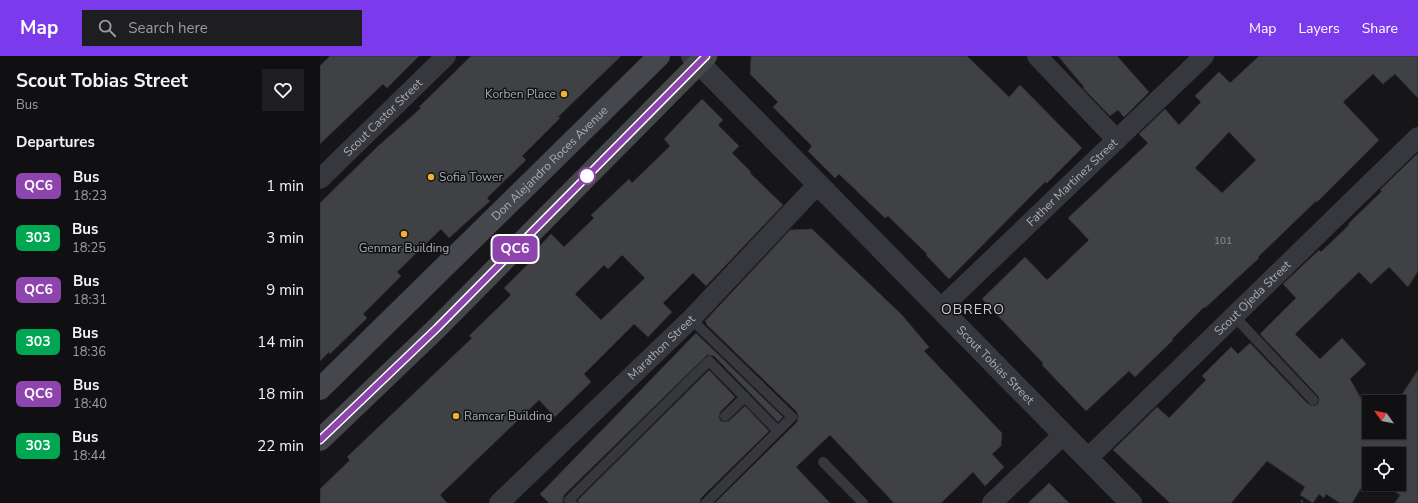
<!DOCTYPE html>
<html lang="en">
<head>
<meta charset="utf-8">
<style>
	body { margin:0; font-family:"Nunito Sans",sans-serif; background:#1e1e20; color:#f1f3f6; height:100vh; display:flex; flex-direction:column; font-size:15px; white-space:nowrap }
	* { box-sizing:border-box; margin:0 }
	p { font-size:13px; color:#9c9d9f }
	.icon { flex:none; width:22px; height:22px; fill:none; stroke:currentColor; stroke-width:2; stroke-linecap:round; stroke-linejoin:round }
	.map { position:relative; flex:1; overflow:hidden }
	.drawer { display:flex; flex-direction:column; background:#101012; width:320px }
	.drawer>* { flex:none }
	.badge { padding:0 8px; border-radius:6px; font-size:14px; line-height:26px }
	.needle { width:26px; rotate:303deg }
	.controls { position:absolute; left:1042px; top:339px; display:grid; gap:8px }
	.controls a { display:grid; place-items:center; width:44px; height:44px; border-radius:0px; background:#101012; box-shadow:0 1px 3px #0004,0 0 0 1px #303032; font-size:20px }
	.map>.badge { position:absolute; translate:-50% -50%; box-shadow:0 0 0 2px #fff }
	h2 { padding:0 16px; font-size:15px; line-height:36px }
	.round { display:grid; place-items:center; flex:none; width:42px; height:42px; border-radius:0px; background:#1e1e20 }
	.summary { display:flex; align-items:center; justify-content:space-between; height:68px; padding:0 16px }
	h1 { font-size:19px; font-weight:700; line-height:30px }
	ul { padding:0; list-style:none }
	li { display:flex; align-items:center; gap:12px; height:52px; padding:0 16px }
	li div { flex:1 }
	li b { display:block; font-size:15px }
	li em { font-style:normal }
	li .badge { min-width:44px; font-weight:700; text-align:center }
	header { display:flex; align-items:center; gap:24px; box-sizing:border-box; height:56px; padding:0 20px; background:#7c3aed; color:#fff }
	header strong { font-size:19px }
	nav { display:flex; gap:22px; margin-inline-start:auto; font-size:14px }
	.search { width:280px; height:36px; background:#1e1e20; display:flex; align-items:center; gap:10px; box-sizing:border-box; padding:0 14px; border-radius:0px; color:#9c9d9f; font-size:15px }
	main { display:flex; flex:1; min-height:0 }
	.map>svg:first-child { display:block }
</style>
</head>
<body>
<header>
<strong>Map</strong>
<div class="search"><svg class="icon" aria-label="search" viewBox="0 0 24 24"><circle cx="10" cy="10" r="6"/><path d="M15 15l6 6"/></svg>Search here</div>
<nav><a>Map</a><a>Layers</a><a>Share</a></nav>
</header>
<main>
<section class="drawer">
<div class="summary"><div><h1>Scout Tobias Street</h1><p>Bus</p></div><a class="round"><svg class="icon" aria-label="heart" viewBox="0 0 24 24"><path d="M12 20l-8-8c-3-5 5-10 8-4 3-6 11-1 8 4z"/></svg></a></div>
<h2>Departures</h2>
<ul>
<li><span class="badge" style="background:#8e44ad;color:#fff">QC6</span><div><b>Bus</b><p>18:23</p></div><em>1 min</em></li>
<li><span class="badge" style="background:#00a651;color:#fff">303</span><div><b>Bus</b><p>18:25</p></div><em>3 min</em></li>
<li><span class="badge" style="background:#8e44ad;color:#fff">QC6</span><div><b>Bus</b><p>18:31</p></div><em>9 min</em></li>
<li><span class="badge" style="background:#00a651;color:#fff">303</span><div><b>Bus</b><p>18:36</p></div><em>14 min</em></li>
<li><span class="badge" style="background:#8e44ad;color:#fff">QC6</span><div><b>Bus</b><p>18:40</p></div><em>18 min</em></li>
<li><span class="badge" style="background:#00a651;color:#fff">303</span><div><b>Bus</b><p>18:44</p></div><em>22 min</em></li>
</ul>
</section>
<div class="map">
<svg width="1098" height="447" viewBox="0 0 1098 447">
	<rect width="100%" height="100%" fill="#161618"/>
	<path fill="#404145" stroke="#303034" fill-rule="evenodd" d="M10,0h89l-32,32 -4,-4 -63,60v-78z
		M151,0h150l-63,61 2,1 -38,38 4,4 -39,38 3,3 -41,37 -8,-9 -44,43 4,4 -38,38 4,4 -37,36 -1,-2 -9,9v-158l56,-55 45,-40 -2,-1z
		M431,0h216l42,41 11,-12 62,63 -35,35 -2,-1 -96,97 -23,-24 1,-1 -39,-38 -3,2 -46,-44 -4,4 -27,-27 4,-5 -39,-39 5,-5 -28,-28z
		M738,0h59l32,36 -25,25 -6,-7 -8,6 -27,-28 1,-1z
		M939,0h159v42l-23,-24 -12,10 -10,-10 -30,28 36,38 -62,62 -1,-1 -58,56 1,1 -54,50 -1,-1 -32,32 1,1 -38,37 -6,-6 -43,40 -44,-46 1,-2 -61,-64 43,-42 22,23 42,-40 -21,-22 80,-75 -9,-9 26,-25 14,16 22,-23 -6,-6 24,-24 11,11zM909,76l27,28 -34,33 -27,-25z
		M382,43l21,21 -5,5 21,21 -7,7 19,19 -1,1 33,32 -77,81 -13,-13 -30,30 9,9 -24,25 -14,-13 -50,50 7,8 -36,35 -16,-17 -99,95 7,8h-127v-14l30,-29 -3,-3 125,-119 -3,-2 42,-41 -7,-7 33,-33 -3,-3 17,-18 13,13 30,-29 -3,-3 38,-36 3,4 38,-37 -6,-7zM302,199l23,23 -44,42 -26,-26 29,-29 4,4z
		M1098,97v118l-10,16 -19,-20 -18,17 -12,-12 -64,62 25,25 22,-21 24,26 -16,15 19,34v19h30v-30h-2l21,-32v133h-23l5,-8 -17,-11h16v-30h-30v21l-17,28h-12l-14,-9 -2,4 -5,-4 -6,9 -13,-8 5,-8 -38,-26 -36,42h-61l-57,-53 44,-43 12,11 37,-38 -4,-4 29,-29 7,7 12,-11 58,61 6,2 4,-2 1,-5 -1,-3 -58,-62 36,-36 -13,-14 36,-34 2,2 28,-27 -1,-1 34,-33 -2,-1z
		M492,173l90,86 27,32 -5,4 78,82 -1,13 -9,8 12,13 -19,19 -12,-14 -32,31h-47l-64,-68 -34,32 34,36h-115l82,-81 1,-6 -1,-4 -91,-88 1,-1 -2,-2 85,-91z
		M376,277l87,84 -5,5 -64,-66 -7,-1 -143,140 -1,4v4h-14l-9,-9z
		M389,314l26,27 -15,15 -1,5 2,4 5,1 3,-1 16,-15 24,25 -68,67 -1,5h-122v-3z
		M729,427l20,20h-41z"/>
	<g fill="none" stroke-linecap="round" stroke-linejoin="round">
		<path stroke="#3d3f44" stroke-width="2.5" stroke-dasharray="2 3" stroke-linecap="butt" d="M981,445l5,2"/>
		<path stroke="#37383d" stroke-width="10" d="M914,260l79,84
			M371,263l101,98 -86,86
			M405,360l20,-19
			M503,406l40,41
			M252,447l-3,-3 140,-139 69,70"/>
		<g stroke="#37383d" stroke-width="20">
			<path d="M717,0l80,84"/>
			<path id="s1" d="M0,123l126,-123"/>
			<path id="s2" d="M620,253l264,-253"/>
			<path id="s3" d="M767,403l331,-322"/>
			<path id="s4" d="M179,447l192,-184 127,-135"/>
			<path d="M672,447l72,-69"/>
		</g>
		<path stroke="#37383d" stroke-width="22" id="s5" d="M372,0l439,447"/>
		<g stroke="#45474d" stroke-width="22">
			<path id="s6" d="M0,333l339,-333"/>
			<path d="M0,384l117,-112 269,-272"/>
		</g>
	</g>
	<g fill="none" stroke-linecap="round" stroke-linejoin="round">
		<g stroke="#fff" stroke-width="9">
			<path id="line" d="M0,384l117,-112 269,-272"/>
		</g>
		<use href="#line" stroke="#8e44ad" stroke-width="6"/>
	</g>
	<g fill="#f2b134" stroke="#111113" stroke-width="1.5">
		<circle cx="244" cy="38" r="4"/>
		<circle cx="111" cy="121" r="4"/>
		<circle cx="84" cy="178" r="4"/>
		<circle cx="136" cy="360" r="4"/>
	</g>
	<circle fill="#fff" stroke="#8e44ad" stroke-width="2" cx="267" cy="120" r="8"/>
	<g text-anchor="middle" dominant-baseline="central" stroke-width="3" stroke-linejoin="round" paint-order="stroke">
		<g font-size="10" fill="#8e929b">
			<text x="903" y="185">101</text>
		</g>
		<g font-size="12" fill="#a8adb8" stroke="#111113" text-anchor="start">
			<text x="236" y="38" text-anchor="end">Korben Place</text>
			<text x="119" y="121">Sofia Tower</text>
			<text x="84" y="192" text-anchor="middle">Genmar Building</text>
			<text x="144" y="360">Ramcar Building</text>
		</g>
		<g font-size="12" fill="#a8adb8" stroke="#111113">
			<text stroke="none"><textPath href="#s1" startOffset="88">Scout Castor Street</textPath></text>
			<text stroke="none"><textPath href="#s6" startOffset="322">Don Alejandro Roces Avenue</textPath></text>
			<text stroke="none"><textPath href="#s2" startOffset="183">Father Martinez Street</textPath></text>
			<text stroke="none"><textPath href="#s3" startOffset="231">Scout Ojeda Street</textPath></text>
			<text stroke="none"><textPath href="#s4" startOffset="225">Marathon Street</textPath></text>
			<text stroke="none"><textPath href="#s5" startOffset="433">Scout Tobias Street</textPath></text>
		</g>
		<g font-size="14" letter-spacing="1" fill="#c9ccd4" stroke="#111113">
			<text x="653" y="253">OBRERO</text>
		</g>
	</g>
</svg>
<div class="controls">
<a><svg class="needle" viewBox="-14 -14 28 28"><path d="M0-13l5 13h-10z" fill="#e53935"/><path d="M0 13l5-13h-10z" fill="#9c9d9f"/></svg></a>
<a><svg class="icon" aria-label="locate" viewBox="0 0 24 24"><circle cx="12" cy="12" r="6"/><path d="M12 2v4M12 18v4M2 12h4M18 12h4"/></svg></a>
</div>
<b class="badge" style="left:195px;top:193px;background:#8e44ad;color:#fff">QC6</b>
</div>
</main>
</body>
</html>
